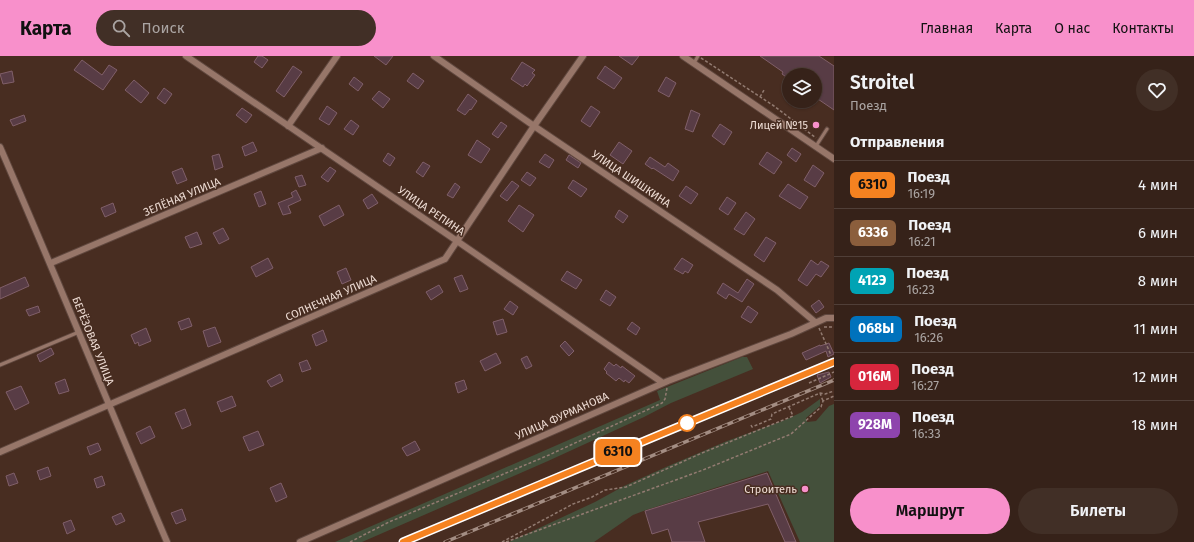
<!DOCTYPE html>
<html lang="ru">
<head>
<meta charset="utf-8">
<style>
	body { margin:0; font-family:"Fira Sans",sans-serif; background:#412f26; color:#f1f3f6; height:100vh; display:flex; flex-direction:column; font-size:15px; white-space:nowrap }
	* { box-sizing:border-box; margin:0 }
	p { font-size:13px; color:#aaa4a2 }
	.icon { flex:none; width:22px; height:22px; fill:none; stroke:currentColor; stroke-width:2; stroke-linecap:round; stroke-linejoin:round }
	.map { position:relative; flex:1; overflow:hidden }
	.drawer { display:flex; flex-direction:column; background:#362219; width:360px }
	.drawer>* { flex:none }
	.badge { padding:0 8px; border-radius:6px; font-size:14px; line-height:26px }
	.buttons { position:absolute; left:782px; top:12px; display:grid; gap:8px }
	.buttons a { display:grid; place-items:center; width:40px; height:40px; border-radius:50%; background:#362219; box-shadow:0 1px 3px #0004,0 0 0 1px #503f38; font-size:20px }
	.map>.badge { position:absolute; translate:-50% -50%; box-shadow:0 0 0 2px #fff }
	h2 { padding:0 16px; font-size:15px; line-height:36px }
	.round { display:grid; place-items:center; flex:none; width:42px; height:42px; border-radius:21px; background:#412f26 }
	.headline { display:flex; align-items:center; justify-content:space-between; height:68px; padding:0 16px }
	h1 { font-size:19px; font-weight:600; line-height:30px }
	.button { display:flex; gap:8px; margin-top:auto; padding:8px 16px }
	.button a { flex:1; height:46px; border-radius:24px; background:#f890cb; color:#111; font-size:16px; font-weight:600; line-height:46px; text-align:center }
	.button a+a { background:#412f26; color:#f1f3f6 }
	ul { padding:0; list-style:none }
	li { display:flex; align-items:center; gap:12px; height:48px; padding:0 16px; border-top:1px solid #503f38 }
	li div { flex:1 }
	li b { display:block; font-size:15px }
	li em { font-style:normal }
	li .badge { min-width:44px; font-weight:700; text-align:center }
	header { display:flex; align-items:center; gap:24px; box-sizing:border-box; height:56px; padding:0 20px; background:#f890cb; color:#111 }
	header strong { font-size:19px }
	nav { display:flex; gap:22px; margin-inline-start:auto; font-size:14px }
	.search { width:280px; height:36px; background:#412f26; display:flex; align-items:center; gap:10px; box-sizing:border-box; padding:0 14px; border-radius:22px; color:#aaa4a2; font-size:15px }
	main { display:flex; flex:1; min-height:0 }
	.map>svg:first-child { display:block }
</style>
</head>
<body>
<header>
<strong>Карта</strong>
<div class="search"><svg class="icon" aria-label="search" viewBox="0 0 24 24"><circle cx="10" cy="10" r="6"/><path d="M15 15l6 6"/></svg>Поиск</div>
<nav><a>Главная</a><a>Карта</a><a>О нас</a><a>Контакты</a></nav>
</header>
<main>
<div class="map">
<svg width="834" height="486" viewBox="0 0 834 486">
	<rect width="100%" height="100%" fill="#482d21"/>
	<path fill="#44503b" d="M742,301h5l6,12 -82,34 -27,14 -96,44 -186,81h-27l325,-142 -3,-9z
		M820,343v7l-14,12 1,4 9,-1 13,-15 5,-2v138h-34l-32,-71 -122,39 -13,5 -39,27h-85l86,-40 29,-16 42,-19 61,-26 58,-21 17,-8z"/>
	<path fill="#583c45" stroke="#805f69" d="M258,0h4l6,4 -6,8 -8,-6z
		M374,0h19l-7,9z
		M619,0h20l-7,9z
		M760,0h59l15,10v44l-19,-13v-22h-26v4l-7,-5 1,-2z
		M82,4l20,15 7,-10 8,5 -14,20 -29,-20z
		M522,6l13,8 -3,3 3,2 -8,11 -2,-2 -2,3 -12,-8z
		M293,10l9,6 -18,25 -8,-6z
		M605,10l17,12 -8,11 -17,-11z
		M12,15l2,11 -11,2 -3,-10z
		M413,17l11,8 -6,8 -11,-8z
		M354,21l9,7 -5,7 -9,-7z
		M666,21l10,6 -7,14 -11,-6z
		M134,24l15,13 -8,10 -16,-13z
		M164,32l8,6 -7,10 -8,-6z
		M379,35l11,8 -7,9 -11,-9z
		M468,38l9,7 -6,9 -1,-1 -5,6 -8,-5z
		M327,50l10,7 -8,12 -10,-6z
		M591,50l9,6 -10,15 -9,-6z
		M242,52l10,7 -6,8 -10,-8z
		M691,54l9,4 -7,18 -8,-3z
		M24,59l2,6 -13,5 -3,-6z
		M351,64l8,6 -6,9 -9,-6z
		M501,66l6,4 -9,12 -6,-4z
		M720,68l12,8 -8,13 -12,-9z
		M477,84l13,9 -9,14 -13,-8z
		M253,86l4,9 -12,5 -3,-9z
		M619,86l13,9 -9,13 -13,-9z
		M792,92l9,6 -5,8 -9,-7z
		M767,96l15,10 -8,12 -15,-10z
		M388,97l7,5 -5,8 -7,-5z
		M219,98l4,13 -8,3 -3,-14z
		M545,98l9,6 -5,8 -10,-6z
		M569,99l12,8 -3,5 -12,-8z
		M650,101l15,10 3,-4 11,8 -6,10 -20,-13 -1,1 -7,-5z
		M423,106l7,4 -7,11 -7,-5z
		M813,109l11,8 -9,14 -11,-7z
		M330,111l6,4 -8,11 -7,-5z
		M182,112l5,12 -10,4 -5,-12z
		M527,116l9,6 -6,8 -9,-6z
		M302,119l4,10 -7,2 -4,-10z
		M573,124l14,9 -6,8 -13,-9z
		M512,125l7,5 -12,15 -7,-5z
		M455,127l5,4 -7,11 -6,-3z
		M788,128l20,13 -8,12 -21,-13z
		M686,130l12,8 -7,10 -12,-8z
		M296,134l5,10 -13,6 3,7 -8,2 -5,-12 15,-6 -2,-4z
		M261,135l5,13 -7,3 -5,-13z
		M372,138l6,9 -10,6 -5,-9z
		M727,141l9,6 -8,12 -9,-6z
		M113,147l3,9 -11,5 -4,-9z
		M339,149l5,10 -20,11 -5,-10z
		M519,149l15,10 -11,17 -15,-11z
		M619,154l9,6 -5,7 -8,-6z
		M746,156l9,7 -11,16 -10,-6z
		M223,172l6,11 -10,5 -6,-11z
		M197,176l5,12 -12,4 -5,-11z
		M766,181l10,6 -12,19 -10,-7z
		M268,202l5,10 -17,9 -5,-10z
		M682,202l11,7 -5,8 -3,-2 -2,3 -9,-5z
		M811,204l7,5 3,-4 8,5 -8,11 -5,-3 -9,12 -9,-6z
		M346,212l5,12 -9,4 -5,-12z
		M567,215l15,9 -6,9 -15,-9z
		M462,219l6,14 -8,3 -6,-14z
		M25,221l4,9 -29,13v-11z
		M747,223l7,5 -12,18 -13,-8 -3,5 -9,-6 6,-10 15,10z
		M439,229l4,7 -12,8 -5,-8z
		M606,234l10,7 -6,9 -10,-6z
		M819,244l5,7 -8,6 -5,-7z
		M510,245l8,6 -5,8 -9,-6z
		M38,250l2,6 -11,4 -3,-6z
		M748,250l10,7 -7,10 -10,-6z
		M189,262l3,8 -11,4 -3,-8z
		M503,263l4,13 -10,3 -4,-13z
		M632,266l8,6 -4,7 -9,-6z
		M215,271l6,15 -13,5 -5,-16z
		M146,272l5,13 -12,5 -1,-4 -3,2 -4,-9z
		M323,274l4,11 -11,5 -4,-11z
		M565,285l9,10 -5,5 -9,-10z
		M829,287l5,11 -6,3 -2,-6 -20,9 -4,-7 18,-8v1z
		M51,292l3,6 -14,8 -3,-7z
		M496,297l5,10 -16,8 -5,-10z
		M527,300l5,10 -6,3 -5,-10z
		M307,304l4,9 -9,3 -3,-9z
		M609,306l5,4 2,-2 5,4 1,-2 13,10 -6,7 -4,-3 -1,2 -5,-4 -3,3 -10,-8 1,-1 -3,-3z
		M829,316l2,5 -11,6 -3,-8z
		M280,318l3,7 -12,6 -4,-6z
		M65,323l4,12 -10,3 -4,-11z
		M464,324l3,9 -9,4 -3,-10z
		M21,330l8,17 -14,7 -9,-18z
		M232,340l4,10 -15,6 -4,-10z
		M185,353l6,16 -9,4 -7,-16z
		M150,370l5,11 -14,7 -5,-11z
		M258,375l6,14 -15,6 -6,-14z
		M415,385l5,9 -13,6 -5,-8z
		M98,387l3,7 -11,5 -3,-8z
		M48,411l3,9 -11,4 -3,-9z
		M14,417l4,10 -9,3 -3,-10z
		M767,417l29,69h-11l-17,-38 -70,18 7,20h-33l-4,-13 -16,5 -7,-23z
		M102,420l3,9 -8,3 -3,-9z
		M281,427l6,14 -11,5 -6,-14z
		M182,453l4,11 -10,4 -5,-11z
		M121,457l4,8 -9,4 -4,-8z
		M71,464l4,10 -8,4 -4,-11z"/>
	<g fill="none" stroke-linecap="round" stroke-linejoin="round">
		<g stroke="#60483f" stroke-width="5">
			<path id="service" d="M694,7l4,-7
				M816,90l11,-17
				M0,309l79,-33"/>
		</g>
		<g stroke="#60483f" stroke-width="8">
			<path id="minor" d="M186,0l271,185 206,142
				M434,0l100,70 243,164 38,32
				M683,0l151,103
				M288,70l49,-70
				M0,91c57,131 111,264 167,395
				M51,207l271,-115
				M0,396l445,-193 89,-133 49,-70
				M300,486l368,-161 123,-47 35,-16h8"/>
		</g>
		<path stroke="#927b71" stroke-width="1.5" stroke-dasharray="3 2" stroke-linecap="butt" d="M701,2l73,48 42,32
			M760,41l4,-7
			M824,271h10
			M819,272l12,27
			M809,327l25,-11
			M820,337l3,8
			M751,369l1,2 19,-8 1,-5 48,-21 5,1 9,-3
			M350,486l39,-20 160,-67 113,-52 3,-4 2,-11
			M502,486l71,-38 19,-7 13,-7 21,-3 76,-34 91,-37 -4,-9
			M506,486l197,-72 88,-36 30,-27 2,-6 11,-5"/>
		<use href="#service" stroke="#977669" stroke-width="3"/>
		<use href="#minor" stroke="#977669" stroke-width="6"/>
		<g stroke="#a38d83" stroke-width="3.5">
			<path id="rail" d="M403,486l284,-119 147,-61
				M445,486l389,-162"/>
		</g>
		<use href="#rail" stroke="#482d21" stroke-width="2" stroke-dasharray="6" stroke-linecap="butt"/>
	</g>
	<g fill="none" stroke-linecap="round" stroke-linejoin="round">
		<g stroke="#fff" stroke-width="9">
			<path id="line" d="M403,486l270,-113 161,-67"/>
		</g>
		<use href="#line" stroke="#f58220" stroke-width="6"/>
	</g>
	<g fill="#f890cb" stroke="#482d21" stroke-width="1.5">
		<circle cx="816" cy="69" r="4"/>
		<circle cx="805" cy="433" r="4"/>
	</g>
	<circle fill="#fff" stroke="#f58220" stroke-width="2" cx="687" cy="367" r="8"/>
	<g text-anchor="middle" dominant-baseline="central" stroke-width="3" stroke-linejoin="round" paint-order="stroke">
		<g font-size="11" fill="#eedcd4" stroke="#482d21" text-anchor="end">
			<text x="808" y="69">Лицей №15</text>
			<text x="797" y="433">Строитель</text>
		</g>
		<g font-size="11" fill="#eedcd4" stroke="#482d21">
			<text transform="translate(631 123) rotate(34)">УЛИЦА ШИШКИНА</text>
			<text transform="translate(182 141) rotate(-23)">ЗЕЛЁНАЯ УЛИЦА</text>
			<text transform="translate(431 155) rotate(34)">УЛИЦА РЕПИНА</text>
			<text transform="translate(331 242) rotate(-24)">СОЛНЕЧНАЯ УЛИЦА</text>
			<text transform="translate(93 285) rotate(68)">БЕРЁЗОВАЯ УЛИЦА</text>
			<text transform="translate(562 360) rotate(-24)">УЛИЦА ФУРМАНОВА</text>
		</g>
	</g>
</svg>
<div class="buttons">
<a><svg class="icon" aria-label="layers" viewBox="0 0 24 24"><path d="M12 4l9 5-9 5-9-5zM3 14l9 5 9-5"/></svg></a>
</div>
<b class="badge" style="left:618px;top:396px;background:#f58220;color:#111">6310</b>
</div>
<section class="drawer">
<div class="headline"><div><h1>Stroitel</h1><p>Поезд</p></div><a class="round"><svg class="icon" aria-label="heart" viewBox="0 0 24 24"><path d="M12 20l-8-8c-3-5 5-10 8-4 3-6 11-1 8 4z"/></svg></a></div>
<h2>Отправления</h2>
<ul>
<li><span class="badge" style="background:#f58220;color:#111">6310</span><div><b>Поезд</b><p>16:19</p></div><em>4 мин</em></li>
<li><span class="badge" style="background:#8b5e3c;color:#fff">6336</span><div><b>Поезд</b><p>16:21</p></div><em>6 мин</em></li>
<li><span class="badge" style="background:#00a3b4;color:#fff">412Э</span><div><b>Поезд</b><p>16:23</p></div><em>8 мин</em></li>
<li><span class="badge" style="background:#0072bc;color:#fff">068Ы</span><div><b>Поезд</b><p>16:26</p></div><em>11 мин</em></li>
<li><span class="badge" style="background:#d7263d;color:#fff">016М</span><div><b>Поезд</b><p>16:27</p></div><em>12 мин</em></li>
<li><span class="badge" style="background:#8e44ad;color:#fff">928М</span><div><b>Поезд</b><p>16:33</p></div><em>18 мин</em></li>
</ul>
<div class="button"><a>Маршрут</a><a>Билеты</a></div>
</section>
</main>
</body>
</html>
